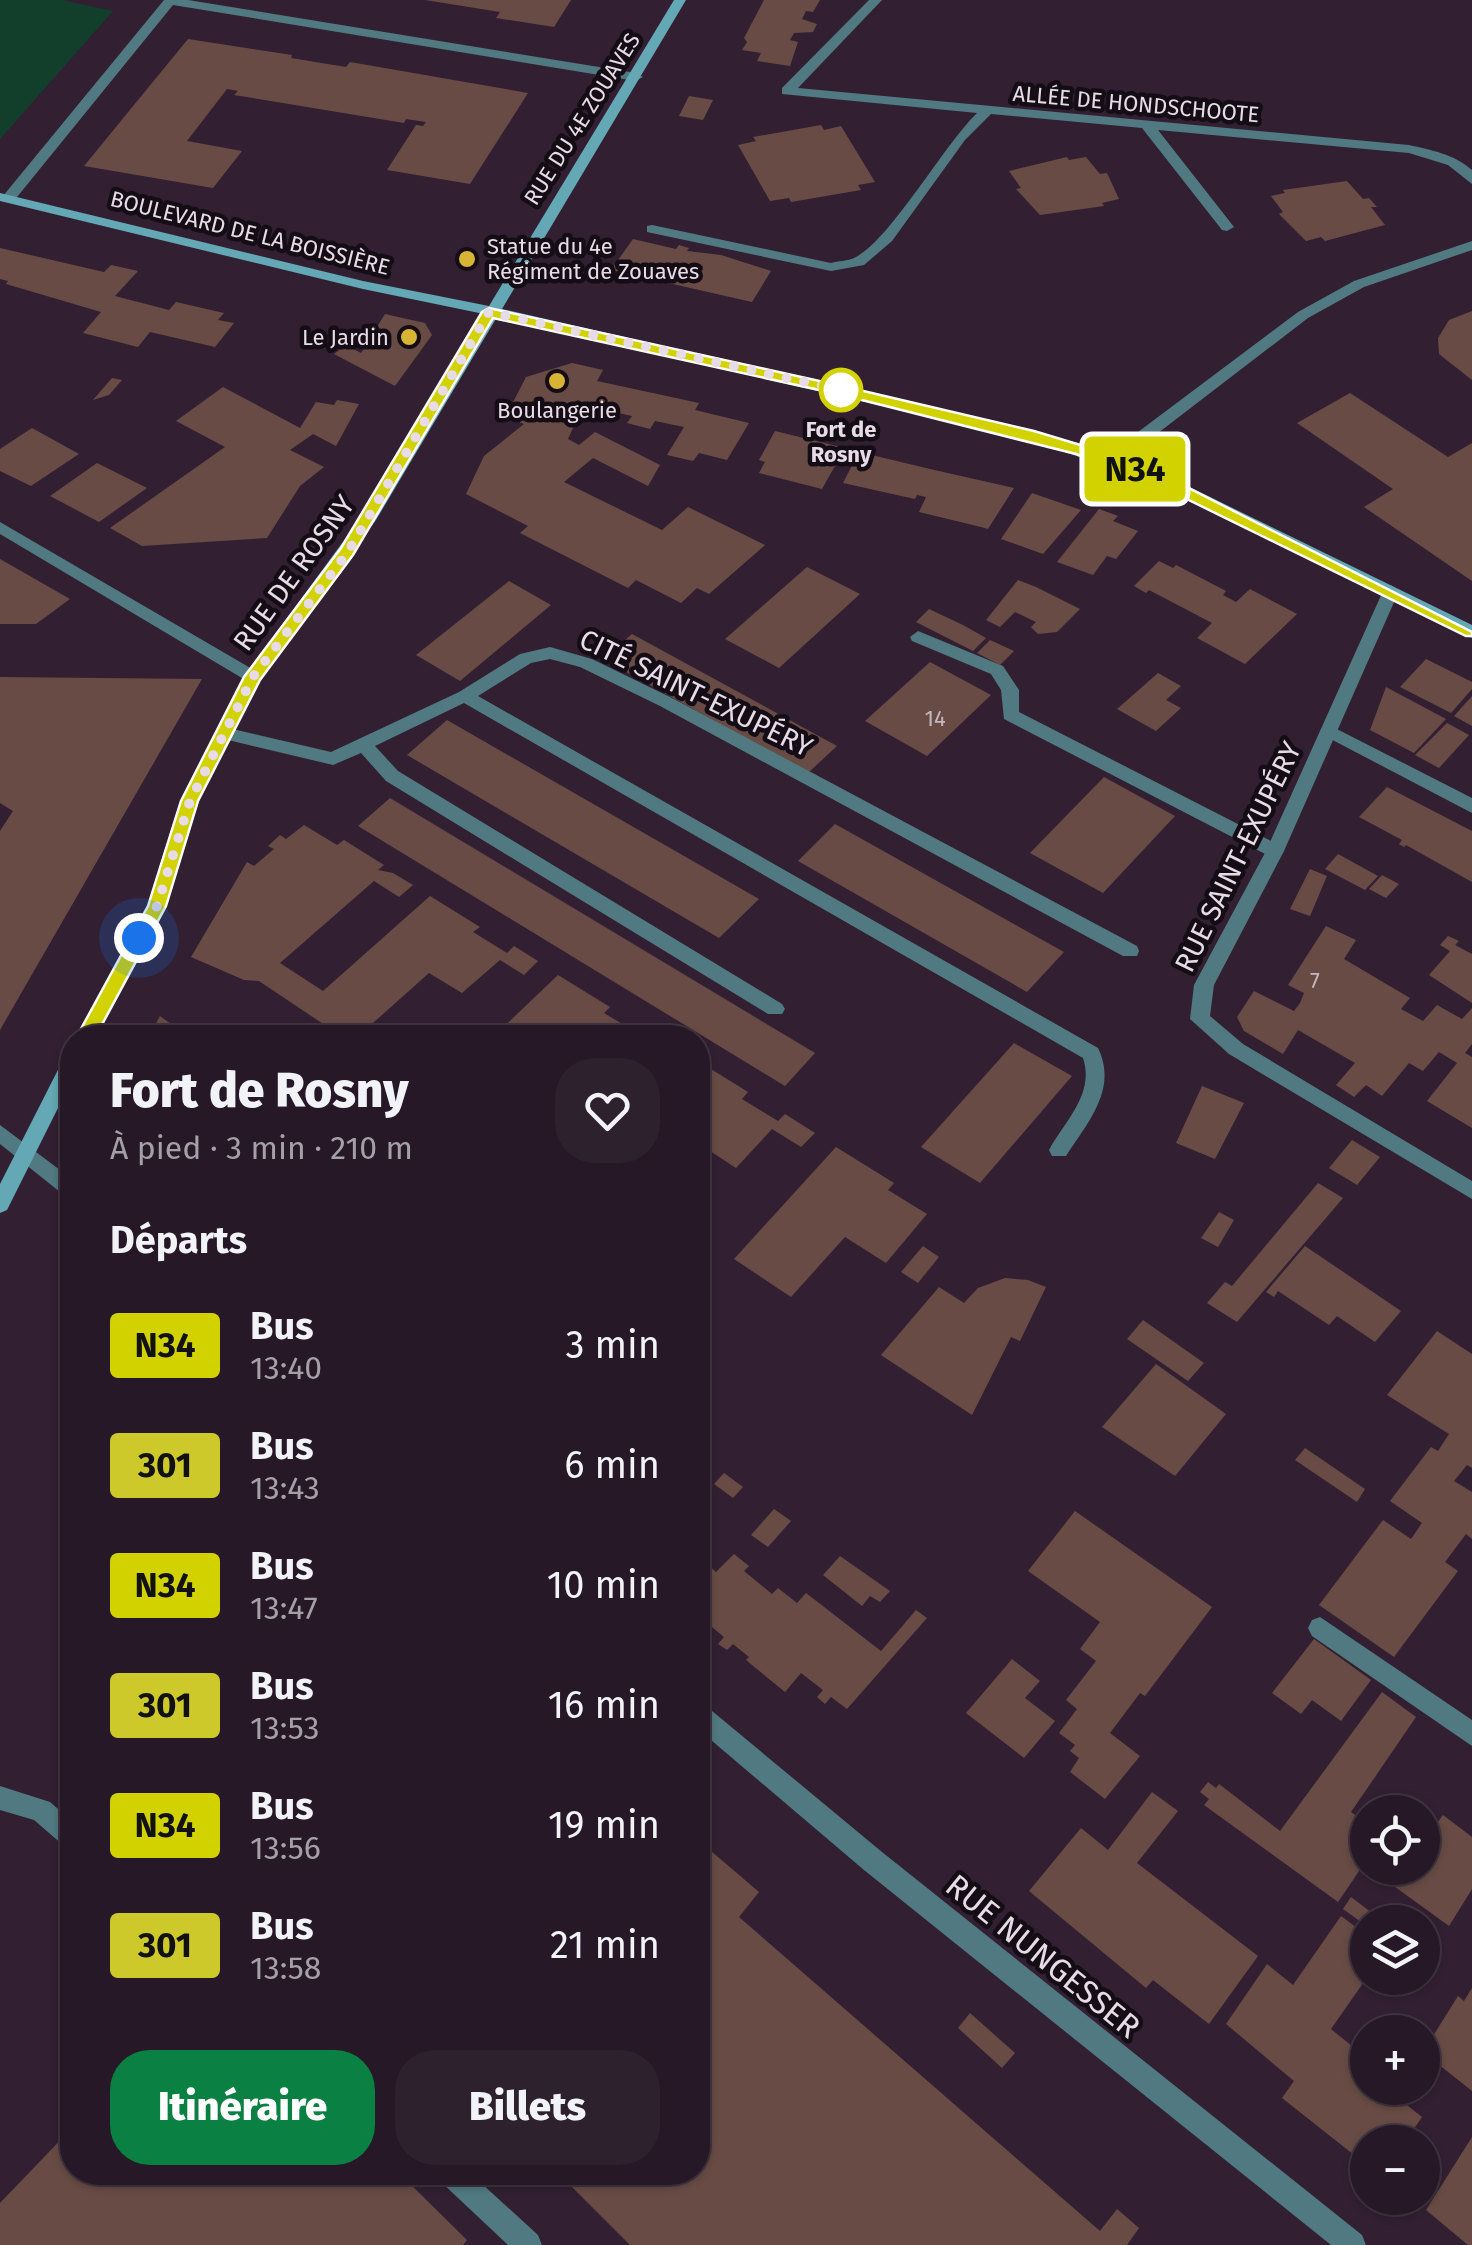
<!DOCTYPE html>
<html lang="fr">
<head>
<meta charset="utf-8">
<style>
	body { margin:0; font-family:"Fira Sans",sans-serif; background:#2e212e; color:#f1f3f6; height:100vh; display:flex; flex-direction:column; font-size:38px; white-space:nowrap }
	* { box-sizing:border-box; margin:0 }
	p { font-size:32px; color:#a4a0a7 }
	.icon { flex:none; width:55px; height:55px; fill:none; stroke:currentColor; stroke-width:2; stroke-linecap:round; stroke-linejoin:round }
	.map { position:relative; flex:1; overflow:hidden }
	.drawer { position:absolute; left:60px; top:1025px; width:650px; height:1160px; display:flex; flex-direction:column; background:#261826; border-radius:40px; box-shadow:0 2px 8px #0004,0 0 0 2px #423743 }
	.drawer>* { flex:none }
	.badge { padding:0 20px; border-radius:8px; font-size:35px; line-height:65px }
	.buttons { position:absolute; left:1350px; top:1795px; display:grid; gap:20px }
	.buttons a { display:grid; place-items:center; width:90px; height:90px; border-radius:50%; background:#261826; box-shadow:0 2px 8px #0004,0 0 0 2px #423743; font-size:50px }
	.you { position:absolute; width:50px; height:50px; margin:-25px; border:8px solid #fff; border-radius:50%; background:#1a73e8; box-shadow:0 0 0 15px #1a73e833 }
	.map>.badge { position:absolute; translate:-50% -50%; box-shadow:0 0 0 5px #fff }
	h2 { padding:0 50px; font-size:38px; line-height:90px }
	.round { display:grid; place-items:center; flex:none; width:105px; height:105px; border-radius:40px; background:#2e212e }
	.overview { display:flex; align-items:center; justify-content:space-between; height:170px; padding:0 50px }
	h1 { font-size:48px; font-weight:800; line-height:75px }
	.action { display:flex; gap:20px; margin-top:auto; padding:20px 50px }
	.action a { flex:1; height:115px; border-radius:40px; background:#0b8043; color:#fff; font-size:40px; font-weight:800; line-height:115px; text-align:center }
	.action a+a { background:#2e212e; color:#f1f3f6 }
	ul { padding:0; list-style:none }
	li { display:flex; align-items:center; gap:30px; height:120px; padding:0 50px }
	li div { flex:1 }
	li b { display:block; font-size:38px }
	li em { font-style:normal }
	li .badge { min-width:110px; font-weight:700; text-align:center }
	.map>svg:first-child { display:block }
</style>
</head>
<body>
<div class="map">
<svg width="1472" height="2245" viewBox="0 0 1472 2245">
	<rect width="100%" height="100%" fill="#322032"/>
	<path fill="#113f2b" d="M0,0h62l51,11 -113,128z"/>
	<path fill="#684b45" d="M425,0h146l-17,27 -58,-9 4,-6z
		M764,0h56l-7,12 -7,-1 -4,8 15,5 -4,8 -19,1 -4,7 8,2 -8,24 -33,-5 4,-8 -19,-3 5,-8 -3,-4z
		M188,39l104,16 -1,3 55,9 4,-5 178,31 -58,91 -83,-14 29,-45 7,1 3,-4 -20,-3 -2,4 -170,-28 4,-4 -11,-2 -40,52 55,10 -29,37 -129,-22z
		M689,96l24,4 -10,20 -24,-4z
		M821,125l3,5 17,-4 34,56 -17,3 3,5 -70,12 -2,-4 -19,3 -32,-56 18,-4 -3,-4z
		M1067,157l2,3 17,-3 14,17 7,-1 12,26 -17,4 2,3 -64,9 -24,-26 5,-1 -12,-17z
		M1347,181l16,18 6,-1 8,9h-6l14,18 -60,16 -4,-4 -15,4 -27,-27 4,-2 -12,-16 14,-3 -2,-3z
		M633,239l43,10 3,-4 10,3 -2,3 34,4 50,16 -19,31 -141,-32z
		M0,248l104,24 7,-7 27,6 -23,25 54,14 7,-8 48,11 -6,7 16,3 -19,24 -65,-15 -12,15 -55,-14 18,-21 -95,-28 2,-3 -8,-2z
		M1472,311v69l-33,-26 -1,-16 11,-18z
		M385,314l40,9 7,12 -37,51 -61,-32 12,-9 15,8z
		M572,363l31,7 -6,11 102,22 -4,7 54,13 -22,37 -28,-7 -6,8 -26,-6 17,-28 -29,-6 -5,8 -23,-6 5,-7 -31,-7 2,-5 -16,-3 -5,10 9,1 -4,8 -10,-1 -9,20 11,6 16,-13 65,33 -12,21 -55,-28 -29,24 98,48 26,-23 77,38 -56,49 -12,-6 -16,15 -45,-23 -8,8 -108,-55 8,-7 -62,-32 18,-38 40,-32 -18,-8 20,-39z
		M112,378l10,2 -13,15 -16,5z
		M223,387l77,41 16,-26 18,3 3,-5 22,4 -23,42 -23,-12 -23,16 34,17 -24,19 -33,52 -125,8 -32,-18 115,-81 -49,-26z
		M1350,393l98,64 24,-14v138l-108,-74 29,-18 -96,-66z
		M32,428l47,26 -48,32 -31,-15v-22z
		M775,431l70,17 -23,41 -63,-16 6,-11 -6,-2z
		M859,452l71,17 84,19 -26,41 -7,-2 -62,-15 7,-15 -9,-2 -2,4 -72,-16z
		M97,463l50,25 -48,34 -49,-26z
		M1032,493l49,17 -38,44 -42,-15z
		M1099,509l19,7 -5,5 25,10 -22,28 -9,-3 -14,19 -36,-13z
		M0,559l70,40 -34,25h-36z
		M1159,561l14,7 3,-3 50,26 -3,4 13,7 14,-13 47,25 -52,50 -48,-26 15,-15 -63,-33 -3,3 -12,-7z
		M807,567l53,27 -81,74 -54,-29z
		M1018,580l18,7 44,22 -23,23 -19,2 -7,-7 5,-5 -21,-10 -15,15 -14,-7z
		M509,581l42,24 -91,76 -44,-26z
		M929,609l34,16 23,13 -13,13 -57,-29z
		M632,634l205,112 -29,27 -205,-114z
		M990,640l24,11 -14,14 -23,-12z
		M1426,659l46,23v7l-21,24 -51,-26z
		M930,662l61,33 -64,61 -62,-35z
		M1158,673l23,13 -15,14 15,8 -25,23 -39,-22z
		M0,677l202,2 -202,351v-199l13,-20 -13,-8z
		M1386,687l60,32 -32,34 -44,-23z
		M1472,696v30l-18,-10z
		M447,720l312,179 -40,39 -312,-183z
		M1447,723l22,12 -30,33 -24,-13z
		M1104,777l71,39 -72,77 -73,-40z
		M1387,787l85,44v51l-66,-37 -2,2 -5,-3 3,-4 -43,-23z
		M390,798l425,255 -30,33 -427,-260z
		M835,824l229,128 -37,40 -229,-131z
		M304,825l33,20 7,-5 40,25 -6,5 15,3 20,12 -14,12 -25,-16 -94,82 43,28 107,-95 50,31 -7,5 34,21 7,-7 24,15 -14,14 -24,-15 -38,33 -33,-20 -56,50 22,15h-51l-85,-57 -15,-1 -53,-23 56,-95 7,4 20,-17 -6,-3 12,-11 6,4z
		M1338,854l40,22 -13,14 -40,-21z
		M1310,869l17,7 -17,40 -20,-7z
		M1382,875l17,9 -13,14 -17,-9z
		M1326,926l30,14 -12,19 66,39 -9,11 22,12 14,-16 25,14 10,-11v36l-7,9 7,4v71l-45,-27 30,-38 -18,-11 -16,19 -14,-8 -27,33 -16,-11 -12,12 -18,-12 19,-22 -57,-33 -15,24 -39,-23 -7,-14 17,-26 40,20 6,-8 4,-10 -16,-8z
		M1448,936l11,5 -4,4 17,9v49l-43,-28 21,-24 -10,-6z
		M558,975l52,32 -6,6 35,21 6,-6 16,10h-169z
		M160,1016l30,22h-42z
		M1014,1043l58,33 -92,107 -59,-36z
		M698,1061l50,31 -6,7 36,22 7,-7 30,19 -14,14 -29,-18 -36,39 -38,-25z
		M1202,1086l42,17 -29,56 -39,-16z
		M1352,1140l28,17 -23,28 -28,-17z
		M836,1147l58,36 -6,7 39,24 -41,49 -41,-26 -54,60 -57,-38z
		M1318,1183l25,15 -106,124 -30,-19 18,-21 7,4z
		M1219,1212l15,8 -16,27 -17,-9z
		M923,1246l16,11 -21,26 -17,-11z
		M1305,1246l96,65 -26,31 -38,-26 -8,9 -51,-34 -4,6 -8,-5z
		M1005,1278l23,2 18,7 -26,54 -9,-4 -39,78 -91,-60 58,-68 25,16 14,-15z
		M1143,1320l61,43 -16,18 -61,-42z
		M1437,1331l35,23v114l-5,-3 -13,16 18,11v47l-6,-5 -21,28 13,9 -64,86 -75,-52 64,-85 28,19 11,-16 -32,-22 41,-54 7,4 11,-17 -62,-39z
		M1156,1364l70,50 -51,62 -73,-49z
		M1305,1448l60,41 -8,13 -62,-42z
		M724,1473l19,14 -10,11 -19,-14z
		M774,1509l17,12 -23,26 -17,-12z
		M1075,1511l137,96 -67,89 -5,-3 -30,40 30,23 -35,43 -35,-27 9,-14 -9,-7 5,-6 -16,-12 18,-24 -11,-9 30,-39 -16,-12 20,-27 -72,-51z
		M734,1554l15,12 -5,5 28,23 6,-6 19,15 9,-10 75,58 35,-41 11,8 -80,91 -16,-12 -6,7 -8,-7 6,-7 -22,-17 -16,19 -39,-32 3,-3 -16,-13 -6,6 -9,-6 6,-7 -23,-19 -3,3v-65l18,16z
		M840,1556l50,35 -10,11 -10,-6 -8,10 -39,-31z
		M1314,1639l57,41 -30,41 -29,-21 -11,14 -29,-21z
		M1012,1659l28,22 -15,17 30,23 -31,37 -58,-45z
		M1382,1692l34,25 -65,95 17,12v34l-30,44 -134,-97 5,-6 -9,-7 8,-10 8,6 3,-4 61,47z
		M1152,1792l26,19 -41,52 121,93 -49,68 -56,-44 -7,8 -117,-97 52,-63 27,22z
		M1414,1805l23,18 6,-8 29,22v52l-23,37 -80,-58h53v-56h-14z
		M698,1840l61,52 -20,25 361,314 17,-22 22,19 -12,17h-497l-73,-73h141z
		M1351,1897l33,25h-16v5l-25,-18z
		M1341,1916l27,20v40l-37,53 37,30v29h31l-5,7 28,22 -17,25h-37v24l-86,-68 12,-17 -68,-57 41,-60 26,21z
		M1422,1935l15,10 -15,22z
		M1472,1988v103l-49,-39 35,-56 6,5z
		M970,2013l45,40 -13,15 -44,-40z
		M72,2128v44h326l69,68 -4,5h-463v-42z
		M1472,2137v108h-4l-42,-35z"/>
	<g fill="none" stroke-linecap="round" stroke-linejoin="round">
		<path fill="#507981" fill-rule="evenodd" d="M918,631l85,35 16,24v22l262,134 3,5 -3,5h-12l-265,-137 -3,-29 -10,-16 -79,-33 -2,-4z
			M550,647l42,12 80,39 465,248 2,5 -2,5h-14l-463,-250 -80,-39 -30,-8 -19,4 -53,33 620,352c20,41 -10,74 -32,108h-14l-3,-6c16,-29 46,-56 34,-92l-619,-355 -89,43 23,25 384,233 3,5 -3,5h-14l-382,-233 -25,-28 -28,12 -109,-26 -9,-6 9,-6 107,25 128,-60 61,-38z
			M1329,725l143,73v15l-149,-78 -3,-4z
			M1320,1617l152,103v26l-160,-110 -4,-8 4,-8z
			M0,1786l50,16 22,19v27l-9,-3 -29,-25 -34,-10z
			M436,2172h33l69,63 4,10h-34l-68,-64z"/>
		<path fill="#507981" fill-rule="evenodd" d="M164,0h24l448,73 7,4 -7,4 -463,-76 -160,197h-10v-6z
			M869,0h13l-84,88 611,57c22,5 45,9 63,25v14l-24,-19 -39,-12 -251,-23 76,97 -7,4 -5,-1 -80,-102 -151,-14 -26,26 -73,101 -28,24 -33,6 -184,-39v-6l5,-1 179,38c7,-2 17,-2 23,-5 35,-16 89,-112 123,-145l-195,-19v-6z
			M1472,241v9l-108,37 -56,31 -163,125 -63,13 -8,-5 2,-4 58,-12 164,-123 56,-31z
			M0,522l259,151 3,4 -3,4h-12l-247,-147z
			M1391,585l8,6 -115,260 -70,134 -4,31 33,28 229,137v18l-243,-145 -39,-35 4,-34 72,-134 117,-260z
			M0,1125l72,54v19l-7,-2 -65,-52z
			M698,1703l8,3 176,146 480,383 4,10h-35l-467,-375 -166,-141z"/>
		<path fill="#64a8b5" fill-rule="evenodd" d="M674,0h12l-184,309 538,123 121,41 311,152v13l-323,-157 -119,-41 -533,-123 -121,203 -116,159 -61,122 -33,105 -70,132h-19l71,-132 33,-105 63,-124 120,-164 120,-199 -121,-25 -363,-88v-8l363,88 126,25z
			M72,1054v26l-65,130 -7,3v-29l65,-128z"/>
	</g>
	<path fill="#d2d200" stroke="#fff" stroke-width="2.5" d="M489,308l353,78 192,45 53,16 74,27 311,158v4h-6l-316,-155 -74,-27 -234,-59 -349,-77 -140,237 -93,125 -62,121 -32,105 -74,137h-13l-3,-5 72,-132 33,-105 63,-124 97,-129 141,-236z"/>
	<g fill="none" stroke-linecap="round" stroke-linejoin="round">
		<path stroke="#e7dbe7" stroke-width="10" stroke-dasharray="0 18" d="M139,938l18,-32 33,-105 63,-124 95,-125 141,-240 352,78"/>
	</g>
	<g fill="#d7b434" stroke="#150d15" stroke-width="4">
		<circle cx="467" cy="259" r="10"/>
		<circle cx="409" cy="337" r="10"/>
		<circle cx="557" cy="381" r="10"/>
	</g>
	<circle fill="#fff" stroke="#d2d200" stroke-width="5" cx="841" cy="390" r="20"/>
	<g text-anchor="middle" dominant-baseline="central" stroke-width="9" stroke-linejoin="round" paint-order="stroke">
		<g font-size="22" fill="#e7dbe7" stroke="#150d15">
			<text transform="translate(1136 104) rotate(5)">ALLÉE DE HONDSCHOOTE</text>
			<text transform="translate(582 119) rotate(-58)">RUE DU 4E ZOUAVES</text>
			<text transform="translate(250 233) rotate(14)">BOULEVARD DE LA BOISSIÈRE</text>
		</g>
		<g font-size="22" fill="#e7dbe7" stroke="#150d15" text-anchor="start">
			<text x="487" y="246">Statue du 4e<tspan x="487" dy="25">Régiment de Zouaves</tspan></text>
			<text x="389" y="337" text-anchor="end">Le Jardin</text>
			<text x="557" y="410" text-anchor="middle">Boulangerie</text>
		</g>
		<g font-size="22" font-weight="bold" fill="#e7dbe7" stroke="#150d15">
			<text x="841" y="429">Fort de<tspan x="841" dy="25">Rosny</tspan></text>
		</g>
		<g font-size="22" fill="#c7b7be">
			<text x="935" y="718">14</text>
			<text x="1315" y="980">7</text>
		</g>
		<g font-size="28" fill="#e7dbe7" stroke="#150d15">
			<text transform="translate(294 573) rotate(-54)">RUE DE ROSNY</text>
			<text transform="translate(696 693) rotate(26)">CITÉ SAINT-EXUPÉRY</text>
			<text transform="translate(1238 857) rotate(-64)">RUE SAINT-EXUPÉRY</text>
		</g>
		<g font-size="32" fill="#e7dbe7" stroke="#150d15">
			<text transform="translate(1043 1956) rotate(39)">RUE NUNGESSER</text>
		</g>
	</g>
</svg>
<div class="buttons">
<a><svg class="icon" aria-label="locate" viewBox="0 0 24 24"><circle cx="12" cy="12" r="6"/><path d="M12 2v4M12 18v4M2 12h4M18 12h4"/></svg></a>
<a><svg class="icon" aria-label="layers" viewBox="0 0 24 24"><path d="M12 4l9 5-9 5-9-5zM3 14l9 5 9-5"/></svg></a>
<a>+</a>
<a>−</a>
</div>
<div class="you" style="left:139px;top:938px"></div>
<b class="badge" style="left:1135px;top:469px;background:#d2d200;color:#111">N34</b>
<section class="drawer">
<div class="overview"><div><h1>Fort de Rosny</h1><p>À pied · 3 min · 210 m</p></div><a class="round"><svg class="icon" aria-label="heart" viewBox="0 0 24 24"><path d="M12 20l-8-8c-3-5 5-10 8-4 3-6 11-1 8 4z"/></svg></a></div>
<h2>Départs</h2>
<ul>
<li><span class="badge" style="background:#d2d200;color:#111">N34</span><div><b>Bus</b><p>13:40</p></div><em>3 min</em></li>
<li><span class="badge" style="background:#cec92a;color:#111">301</span><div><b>Bus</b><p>13:43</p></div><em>6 min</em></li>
<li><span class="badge" style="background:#d2d200;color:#111">N34</span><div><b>Bus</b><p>13:47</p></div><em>10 min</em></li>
<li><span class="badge" style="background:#cec92a;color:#111">301</span><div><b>Bus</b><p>13:53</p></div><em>16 min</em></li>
<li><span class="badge" style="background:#d2d200;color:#111">N34</span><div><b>Bus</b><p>13:56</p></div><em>19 min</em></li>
<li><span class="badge" style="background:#cec92a;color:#111">301</span><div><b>Bus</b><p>13:58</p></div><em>21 min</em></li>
</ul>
<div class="action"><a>Itinéraire</a><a>Billets</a></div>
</section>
</div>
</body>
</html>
